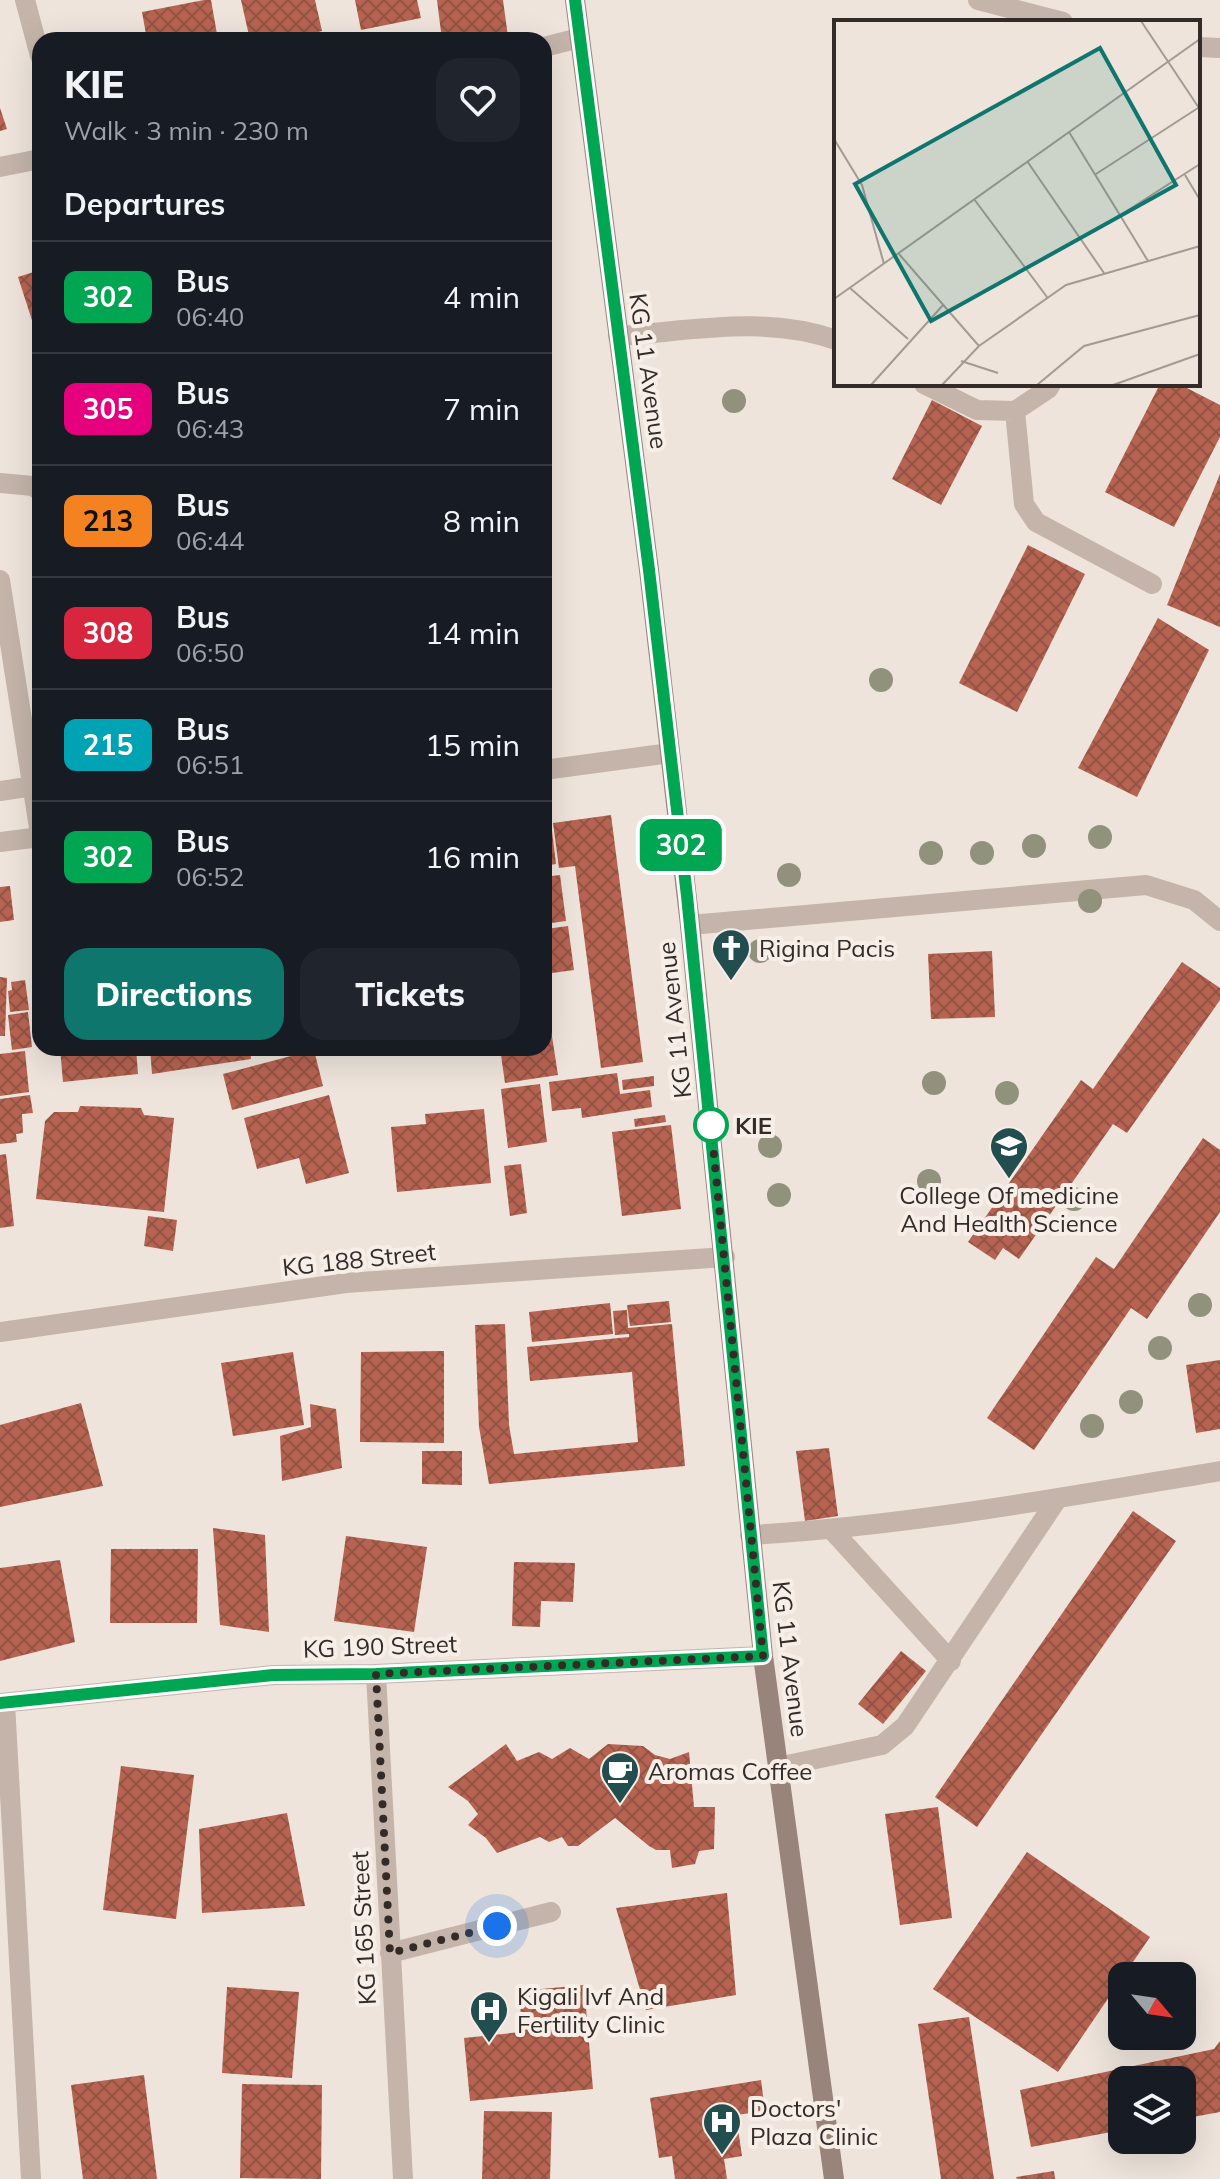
<!DOCTYPE html>
<html lang="en">
<head>
<meta charset="utf-8">
<style>
	body { margin:0; font-family:Mulish,sans-serif; background:#20242c; color:#f1f3f6; height:100vh; display:flex; flex-direction:column; font-size:30px; white-space:nowrap }
	* { box-sizing:border-box; margin:0 }
	p { font-size:26px; color:#9ea1a6 }
	.icon { flex:none; width:44px; height:44px; fill:none; stroke:currentColor; stroke-width:2; stroke-linecap:round; stroke-linejoin:round }
	.map { position:relative; flex:1; overflow:hidden }
	.sheet { position:absolute; left:32px; top:32px; width:520px; height:1024px; display:flex; flex-direction:column; background:#171b24; border-radius:24px; box-shadow:0 8px 32px #0002 }
	.sheet>* { flex:none }
	.badge { padding:0 16px; border-radius:12px; font-size:28px; line-height:52px }
	.needle { width:52px; rotate:119deg }
	.tools { position:absolute; left:1108px; top:1962px; display:grid; gap:16px }
	.tools a { display:grid; place-items:center; width:88px; height:88px; border-radius:16px; background:#171b24; box-shadow:0 8px 32px #0002; font-size:40px }
	.you { position:absolute; width:40px; height:40px; margin:-20px; border:6px solid #fff; border-radius:50%; background:#1a73e8; box-shadow:0 0 0 12px #1a73e833 }
	.map>.badge { position:absolute; translate:-50% -50%; box-shadow:0 0 0 4px #fff }
	h2 { padding:0 32px; font-size:30px; line-height:72px }
	.round { display:grid; place-items:center; flex:none; width:84px; height:84px; border-radius:24px; background:#20242c }
	.overview { display:flex; align-items:center; justify-content:space-between; height:136px; padding:0 32px }
	h1 { font-size:38px; font-weight:800; line-height:60px }
	.primary-button { display:flex; gap:16px; margin-top:auto; padding:16px 32px }
	.primary-button a { flex:1; height:92px; border-radius:24px; background:#0f766e; color:#fff; font-size:32px; font-weight:800; line-height:92px; text-align:center }
	.primary-button a+a { background:#20242c; color:#f1f3f6 }
	ul { padding:0; list-style:none }
	li { display:flex; align-items:center; gap:24px; height:112px; padding:0 32px; border-top:2px solid #363941 }
	li div { flex:1 }
	li b { display:block; font-size:30px }
	li em { font-style:normal }
	li .badge { min-width:88px; font-weight:700; text-align:center }
	.map>svg:first-child { display:block }
</style>
</head>
<body>
<div class="map">
<svg width="1220" height="2179" viewBox="0 0 1220 2179">
	<defs>
		<pattern id="building-cross-hatch" width="8" height="8" patternUnits="userSpaceOnUse" patternTransform="scale(2)"><rect width="8" height="8" fill="#b66451"/><path d="M0 0l8 8M0 8l8-8" fill="none" stroke="#955343"/></pattern>
	</defs>
	<rect width="100%" height="100%" fill="#eee4db"/>
	<path fill="url(#building-cross-hatch)" d="M204,0h7l7,40h-71l-5,-28z
		M241,0h74l7,31 -40,9h-32z
		M355,0h62l4,18 -60,12z
		M437,0h66l5,37 -24,3h-42z
		M0,108l7,21 -7,2z
		M40,270v72h-1l-21,-65z
		M1160,384h19l41,21v32l-46,90 -69,-35z
		M932,400l50,26 -41,79 -49,-26z
		M1220,474v153l-53,-22z
		M1028,545l57,29 -68,138 -58,-29z
		M1158,618l51,32 -72,147 -59,-29z
		M544,619l8,30 -8,1z
		M611,815l32,247 -42,6 -26,-202 -16,2 -6,-45z
		M551,822l5,42 -12,2v-43z
		M560,875l6,46 -22,3v-47z
		M10,886l4,34 -14,2v-35z
		M568,926l6,44 -22,3 -6,-44z
		M992,951l3,66 -64,2 -3,-65z
		M1182,962l38,26v12l-93,133 -14,-9 -94,135 -16,-11 -8,12 -27,-18 113,-162 12,9z
		M0,977l7,1 -2,58h-5z
		M25,980l4,30 -19,2 -2,-21 4,-1 -1,-8z
		M544,985l14,90 -53,8 -5,-35h44z
		M28,1012l4,35 -20,3 -4,-35z
		M60,1048h76l2,26 -75,8z
		M150,1048h100l1,11 -99,15z
		M314,1050l9,36 -91,24 -9,-36z
		M25,1051l4,41 -29,4v-42z
		M617,1073l3,21 30,-4 2,17 -70,11 -1,-10 -29,3 -3,-29z
		M654,1076v10l-31,4 -1,-10z
		M540,1084l7,58 -39,6 -7,-59z
		M30,1095l3,18 -11,1 1,19 -7,1 1,8 -17,2v-45z
		M329,1095l20,78 -43,11 -7,-26 -42,11 -13,-51z
		M80,1106l61,2 3,7 30,3 -10,94 -128,-13 9,-78 9,-9h24z
		M484,1109l7,74 -94,9 -6,-65 35,-3 -1,-10z
		M665,1115l1,7 -31,5 -1,-8z
		M671,1125l10,84 -59,7 -10,-84z
		M1203,1138l17,12v62l-73,107 -16,-11 -97,142 -47,-32 109,-161 18,12z
		M6,1154l8,72 -14,2v-73z
		M521,1164l6,49 -17,3 -6,-50z
		M148,1216l29,4 -4,31 -29,-5z
		M669,1301l2,21 -41,4 -3,-21z
		M610,1303l3,31 -81,8 -3,-30z
		M627,1310l1,18 44,-4 13,142 -196,18 -10,-57 -4,-102 30,-1 4,101 5,29 124,-12 -6,-70 -102,9 -3,-34 102,-10v-3l-14,1 -2,-24z
		M444,1351v92l-84,-1 1,-90z
		M293,1352l11,73 -71,11 -12,-73z
		M1220,1360v69l-24,4 -10,-68z
		M81,1403l22,83 -103,21v-82z
		M310,1404l26,5 6,59 -60,13 -2,-45 31,-9z
		M829,1448l9,68 -33,5 -9,-70z
		M422,1451h40v34l-40,-1z
		M1133,1511l43,30 -199,286 -42,-30z
		M213,1528l52,7 4,97 -49,-7z
		M346,1536l81,11 -13,85 -80,-11z
		M111,1549h87l-1,74h-87z
		M60,1560l15,82 -75,19v-93z
		M514,1562l61,1 -2,39 -32,-1 -1,26 -28,-1z
		M901,1651l25,20 -43,53 -25,-20z
		M506,1744l11,17 22,-9 13,7 18,-11 19,11 19,-15 35,2 12,9 15,4 19,-7 5,55h21l-1,42 -15,2 -4,13 -23,4 -2,-18h-14l-7,-4 -34,-28 -37,28h-10l-6,-9 -13,5 -9,-5 -43,16 -11,-15 -18,-13 10,-11 -10,-13 -20,-14z
		M121,1766l73,9 -18,144 -73,-9z
		M938,1807l14,111 -52,7 -15,-111z
		M287,1813l18,93 -103,7 -3,-84z
		M1027,1852l123,85 -92,135 -125,-83z
		M727,1893l9,102 -90,15 -30,-102z
		M584,1985l9,104 -123,12 -6,-63 57,-6 -1,-41z
		M227,1987l72,5 -7,86 -70,-5z
		M969,2017l25,162h-53l-23,-155z
		M1220,2041v71l-38,7v-39h-60v50l-91,17 -11,-57 194,-41z
		M144,2075l13,104h-74l-12,-94z
		M761,2080l4,31 -29,4 6,41 -18,3 3,20h-52l-3,-23 -13,2 -9,-60z
		M242,2084l80,1 -1,94 -81,-1z
		M484,2111l68,1 -2,67h-68z
		M1054,2171l1,8h-38l-1,-2z"/>
	<g fill="none" stroke-linecap="round" stroke-linejoin="round">
		<path stroke="#c4b4a9" stroke-width="20" d="M618,336c72,-5 149,-21 218,4
			M924,384l53,26 38,1 33,-22 3,-5
			M1015,411l9,93 12,18 116,62
			M0,483l33,3 7,5
			M0,580l40,254
			M0,791l40,-6
			M690,925l456,-40 48,15 26,21
			M832,1530l119,131
			M750,1535c158,-9 314,-38 470,-64
			M778,1767l104,-22 23,-19 153,-228
			M390,1953l161,-41"/>
		<path stroke="#c4b4a9" stroke-width="20" d="M25,0l15,56
			M978,0l85,22
			M544,47l35,-9
			M1198,47l22,1
			M0,167l40,-8
			M544,770l126,-17
			M0,842l40,-5
			M0,1332l346,-49 379,-26
			M376,1674l27,505
			M0,1703l273,-28 103,-1 387,-18
			M5,1703l26,476"/>
		<path stroke="#98847b" stroke-width="20" d="M575,0l74,570 41,355 73,731 71,523"/>
	</g>
	<g fill="#90927c">
		<circle cx="734" cy="401" r="12"/>
		<circle cx="881" cy="680" r="12"/>
		<circle cx="1100" cy="837" r="12"/>
		<circle cx="1034" cy="846" r="12"/>
		<circle cx="931" cy="853" r="12"/>
		<circle cx="982" cy="853" r="12"/>
		<circle cx="789" cy="875" r="12"/>
		<circle cx="1090" cy="901" r="12"/>
		<circle cx="760" cy="951" r="12"/>
		<circle cx="934" cy="1083" r="12"/>
		<circle cx="1007" cy="1093" r="12"/>
		<circle cx="770" cy="1146" r="12"/>
		<circle cx="929" cy="1181" r="12"/>
		<circle cx="779" cy="1195" r="12"/>
		<circle cx="1074" cy="1199" r="12"/>
		<circle cx="1200" cy="1305" r="12"/>
		<circle cx="1160" cy="1348" r="12"/>
		<circle cx="1131" cy="1402" r="12"/>
		<circle cx="1092" cy="1426" r="12"/>
	</g>
	<g fill="none" stroke-linecap="round" stroke-linejoin="round">
		<g stroke="#fff" stroke-width="18">
			<path id="line" d="M0,1703l273,-28 103,-1 387,-18 -76,-760 -38,-326 -74,-570"/>
		</g>
		<use href="#line" stroke="#00a651" stroke-width="12"/>
		<path stroke="#332b28" stroke-width="8" stroke-dasharray="0 14.4" d="M497,1926l-107,27 -14,-279 387,-18 -52,-531"/>
	</g>
	<defs>
		<g id="church-pin" transform="scale(2)"><path d="M0 17L-7.5 6A9.5 9.5 0 1 1 7.5 6Z" fill="#234e4f" stroke="#f6eee7"/><path d="M-1.2-6h2.4v3.5h3.3v2.4h-3.3V6h-2.4V-.1h-3.3v-2.4h3.3Z" fill="#fff"/></g>
		<g id="university-pin" transform="scale(2)"><path d="M0 17L-7.5 6A9.5 9.5 0 1 1 7.5 6Z" fill="#234e4f" stroke="#f6eee7"/><path d="M0-5L7-2L0 1L-7-2ZM-4 1L0 2.5L4 1V4Q0 6-4 4Z" fill="#fff"/></g>
		<g id="cafe-pin" transform="scale(2)"><path d="M0 17L-7.5 6A9.5 9.5 0 1 1 7.5 6Z" fill="#234e4f" stroke="#f6eee7"/><path d="M-5.5-4.5H6V0H3Q3 3.5 0 3.5H-2.5Q-5.5 3.5-5.5 0ZM3-3.2v2h1.7v-2ZM-6 4.5H4V6H-6Z" fill="#fff"/></g>
		<g id="hospital-pin" transform="scale(2)"><path d="M0 17L-7.5 6A9.5 9.5 0 1 1 7.5 6Z" fill="#234e4f" stroke="#f6eee7"/><path d="M-5-5h3v3.5h4V-5h3V5h-3V1.5h-4V5h-3Z" fill="#fff"/></g>
	</defs>
	<g fill-rule="evenodd">
		<use href="#church-pin" x="731" y="948"/>
		<use href="#university-pin" x="1009" y="1146"/>
		<use href="#cafe-pin" x="620" y="1771"/>
		<use href="#hospital-pin" x="489" y="2010"/>
		<use href="#hospital-pin" x="722" y="2122"/>
	</g>
	<circle fill="#fff" stroke="#00a651" stroke-width="4" cx="711" cy="1125" r="16"/>
	<g text-anchor="middle" dominant-baseline="central" stroke-width="8" stroke-linejoin="round" paint-order="stroke">
		<g font-size="24" fill="#332b28" stroke="#f6eee7">
			<text transform="translate(649 371) rotate(82)">KG 11 Avenue</text>
			<text transform="translate(674 1020) rotate(-96)">KG 11 Avenue</text>
			<text transform="translate(359 1259) rotate(-6)">KG 188 Street</text>
			<text transform="translate(380 1646) rotate(-2)">KG 190 Street</text>
			<text transform="translate(791 1659) rotate(83)">KG 11 Avenue</text>
			<text transform="translate(363 1928) rotate(-93)">KG 165 Street</text>
		</g>
		<g font-size="24" fill="#332b28" stroke="#f6eee7" text-anchor="start">
			<text x="759" y="948">Rigina Pacis</text>
			<text x="1009" y="1195" text-anchor="middle">College Of medicine<tspan x="1009" dy="28">And Health Science</tspan></text>
			<text x="648" y="1771">Aromas Coffee</text>
			<text x="517" y="1996">Kigali Ivf And<tspan x="517" dy="28">Fertility Clinic</tspan></text>
			<text x="750" y="2108">Doctors'<tspan x="750" dy="28">Plaza Clinic</tspan></text>
		</g>
		<g font-size="24" font-weight="bold" fill="#332b28" stroke="#f6eee7" text-anchor="start">
			<text x="735" y="1125">KIE</text>
		</g>
	</g>
	<g transform="translate(834 20)">
		<rect width="366" height="366" fill="#eee4db"/>
		<path fill="none" stroke="#a39a93" stroke-width="2" d="M307,1l58,87M235,112l79,129M0,119l28,46 22,79M193,141l77,112M262,154l102,-66M351,155l15,25M140,179l73,98M288,194l78,-50M65,234l80,92M16,268l58,51M0,279l366,-260M127,341l37,12M37,365l73,-81M108,365l37,-39 87,-61 134,-39M203,365l47,-39 116,-31M279,365l87,-31"/>
		<path fill="#0f766e" fill-opacity="0.15" stroke="#0f766e" stroke-width="4" d="M266,28l76,137 -245,136 -76,-137z"/>
		<rect width="366" height="366" fill="none" stroke="#332b28" stroke-width="4"/>
	</g>
</svg>
<div class="tools">
<a><svg class="needle" viewBox="-14 -14 28 28"><path d="M0-13l5 13h-10z" fill="#e53935"/><path d="M0 13l5-13h-10z" fill="#9ea1a6"/></svg></a>
<a><svg class="icon" aria-label="layers" viewBox="0 0 24 24"><path d="M12 4l9 5-9 5-9-5zM3 14l9 5 9-5"/></svg></a>
</div>
<div class="you" style="left:497px;top:1926px"></div>
<b class="badge" style="left:681px;top:845px;background:#00a651;color:#fff">302</b>
<section class="sheet">
<div class="overview"><div><h1>KIE</h1><p>Walk · 3 min · 230 m</p></div><a class="round"><svg class="icon" aria-label="heart" viewBox="0 0 24 24"><path d="M12 20l-8-8c-3-5 5-10 8-4 3-6 11-1 8 4z"/></svg></a></div>
<h2>Departures</h2>
<ul>
<li><span class="badge" style="background:#00a651;color:#fff">302</span><div><b>Bus</b><p>06:40</p></div><em>4 min</em></li>
<li><span class="badge" style="background:#e6007e;color:#fff">305</span><div><b>Bus</b><p>06:43</p></div><em>7 min</em></li>
<li><span class="badge" style="background:#f58220;color:#111">213</span><div><b>Bus</b><p>06:44</p></div><em>8 min</em></li>
<li><span class="badge" style="background:#d7263d;color:#fff">308</span><div><b>Bus</b><p>06:50</p></div><em>14 min</em></li>
<li><span class="badge" style="background:#00a3b4;color:#fff">215</span><div><b>Bus</b><p>06:51</p></div><em>15 min</em></li>
<li><span class="badge" style="background:#00a651;color:#fff">302</span><div><b>Bus</b><p>06:52</p></div><em>16 min</em></li>
</ul>
<div class="primary-button"><a>Directions</a><a>Tickets</a></div>
</section>
</div>
</body>
</html>
